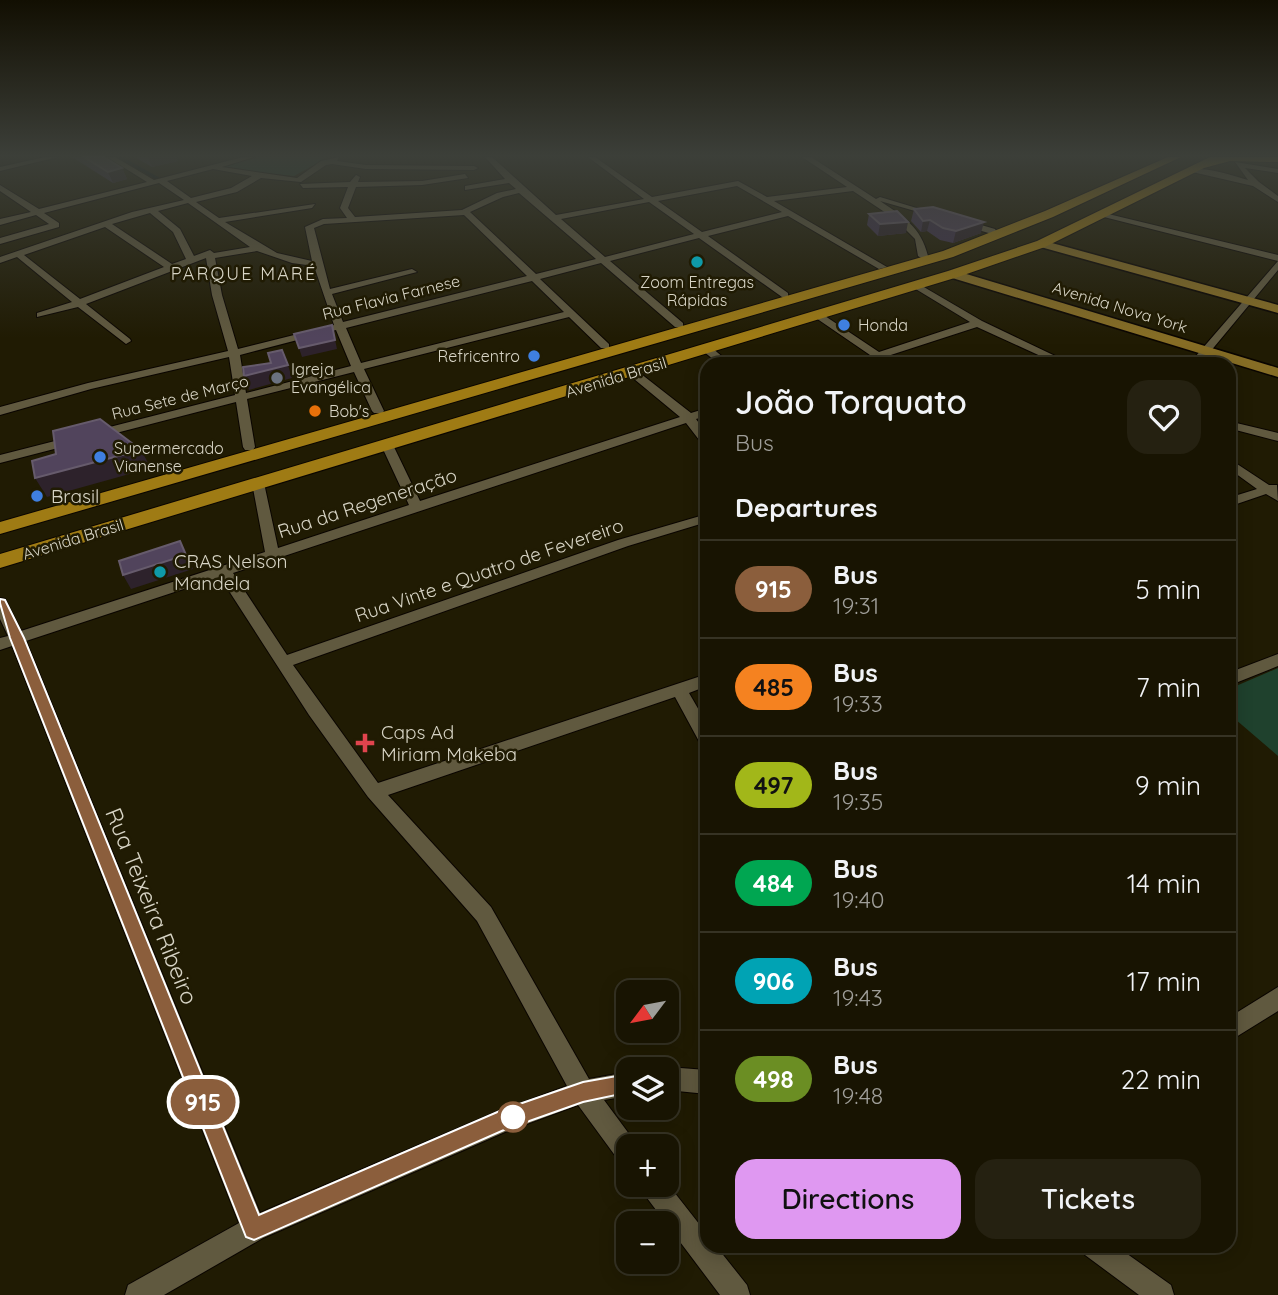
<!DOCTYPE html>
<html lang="en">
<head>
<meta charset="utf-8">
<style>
	body { margin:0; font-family:Quicksand,sans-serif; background:#252111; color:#f1f3f6; height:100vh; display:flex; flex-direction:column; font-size:26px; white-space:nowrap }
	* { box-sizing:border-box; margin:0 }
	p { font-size:23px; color:#9f9e99 }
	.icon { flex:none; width:38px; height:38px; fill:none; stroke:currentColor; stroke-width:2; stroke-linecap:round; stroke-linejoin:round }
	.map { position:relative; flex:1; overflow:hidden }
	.drawer { position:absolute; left:700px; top:357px; width:536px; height:896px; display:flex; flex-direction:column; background:#181402; border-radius:21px; box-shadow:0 4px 18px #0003,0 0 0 2px #363324 }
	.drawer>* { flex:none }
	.badge { padding:0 14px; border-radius:23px; font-size:24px; line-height:46px }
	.needle { width:46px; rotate:238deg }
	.buttons { position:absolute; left:616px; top:980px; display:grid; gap:14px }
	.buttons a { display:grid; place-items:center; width:63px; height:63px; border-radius:14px; background:#181402; box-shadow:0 4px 18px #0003,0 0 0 2px #363324; font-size:35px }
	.map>.badge { position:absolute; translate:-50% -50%; box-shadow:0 0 0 4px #fff }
	h2 { padding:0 35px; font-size:26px; line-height:63px }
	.round { display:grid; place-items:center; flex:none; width:74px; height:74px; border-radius:21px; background:#252111 }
	.head { display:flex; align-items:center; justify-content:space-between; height:119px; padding:0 35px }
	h1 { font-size:33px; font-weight:600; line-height:52px }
	.cta { display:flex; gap:14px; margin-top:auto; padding:14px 35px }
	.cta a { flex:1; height:80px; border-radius:21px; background:#df98f1; color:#111; font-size:28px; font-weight:600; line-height:80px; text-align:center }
	.cta a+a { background:#252111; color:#f1f3f6 }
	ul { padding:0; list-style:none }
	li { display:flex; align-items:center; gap:21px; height:98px; padding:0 35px; border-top:2px solid #363324 }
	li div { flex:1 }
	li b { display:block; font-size:26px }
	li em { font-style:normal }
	li .badge { min-width:77px; font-weight:700; text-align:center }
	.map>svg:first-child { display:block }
</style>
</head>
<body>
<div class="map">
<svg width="1278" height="1295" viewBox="0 0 1278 1295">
	<rect width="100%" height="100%" fill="#201b03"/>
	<path fill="#1f412d" d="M260,157h64l-3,4 -27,15 -60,-6 -10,-4z
		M1278,668v88l-50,-43 1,-24z"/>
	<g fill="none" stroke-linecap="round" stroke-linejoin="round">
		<path fill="#000c0e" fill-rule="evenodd" d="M116,157h7l37,21 -5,1z"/>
		<g stroke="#0a0500" stroke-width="2">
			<path id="minor" d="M45,157h13l-58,14v-4z
				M107,157h8l39,23 89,-23h11l-32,10 75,11 24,-17 18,-4 -2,4 29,4 108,1 4,2 -4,2 -108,-1 -34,-5 -6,1 -25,17 -40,-4 -24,14 -41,10 23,16 96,-14 -3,4 -87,14 52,31 35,8 -7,-34 18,-8 24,-1 -7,-10 8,-21 -45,1 -3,-4 50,-2 6,-7 4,2 -2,5 64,-1 43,-7 3,4 -46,7 -66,2 -8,21 7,9 107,-7 35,-17 19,-4 -7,-6 -44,7v-4l40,-7 -20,-22h7l64,58 88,-16 -56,-42h7l57,40 86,-16 29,16 80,-10 -45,-30h9l65,42 4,-2 60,18 -4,2 -56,-16c24,16 41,26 48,55l-5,3 -5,-3 -3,-17 -20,-20 -42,-28 -79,10 113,66 -8,2 -91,-53 -80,20 80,57v4h-6l-83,-59 -89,23 73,62v4h-8l-74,-64 -61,16 69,65v4h-8l-32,-31 -205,52 20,42 -2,2h-8l-2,-2 -18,-39 -107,27 8,48 -2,3h-8l-2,-3 -7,-45 -236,61v-8l235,-60 -6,-38 -138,32 -91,26v-8l88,-24 140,-32 -16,-56 -6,-37 -120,46 44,35 1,2 -5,3 -48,-37 -41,10v-4l35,-11 -55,-45 -17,6v-6l132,-45 52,-12 -25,-17 -115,30 15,10v4l-59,17v-6l49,-14 -13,-9 -36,10v-6l31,-7 -31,-21v-6l39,24 108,-27zM213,169l39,7 -21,12 -40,10 -24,-17zM737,186l45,26 -80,20 -44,-31zM519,193l77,66 -60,15 -66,-62 33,-15zM649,202l45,32 -89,23 -44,-38zM188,203l62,44 -36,6 -4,-3 -16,6 -14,-27 -22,-18zM150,213l23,19 13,27 -14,5 -60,-40zM464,215l63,61 -184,46 -11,-28 85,-22 -5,-3 -82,20 -16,-61 10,-4zM105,227l59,40 -84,32 -56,-44zM257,251l35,12 22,3 20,59 -96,24 -16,-54 -7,-37zM532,281l32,31 -203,51 -15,-35zM336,330l15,36 -105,27 -6,-38z
				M1235,162l43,7v4l-33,-5 14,14 19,14v6l-25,-16 -65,-15c16,-6 43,4 60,9z
				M1100,212l178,43v6l-178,-45z
				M964,220l31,9 1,2 -4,3 -31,-9 -1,-2z
				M1278,261v9l-78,94h-11z
				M917,283l65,38 90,43h-14l-81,-37 -114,37h-16l23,-9 -57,-39 9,-2 57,38 91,-30 -56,-34v-4z
				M703,347h8l20,17h-12l-16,-13z
				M628,370h8l55,43 16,-5v8l-11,3 11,15v12l-4,-1 -17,-22 -453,150 54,82 331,-115 89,-26v8l-79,24 -335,119 85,118 329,-109v12l-18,7 18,31v23l-6,-2 -26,-48 -287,98 103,112 98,172 39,-7v24l-24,4 34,46h-10v18l-9,-3 -41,-56 -73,27 -242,106 -99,57h-39l3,-10 111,-62 -227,-577 -12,4v-12l8,-2 -8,-17v-21l5,1 16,32 244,-79 -13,-69 6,-4 6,4 14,65 131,-43 -27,-58 2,-3 4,-1 6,4 26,54 260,-84 -52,-43zM220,577l89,138 59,82 109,124 90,165 -73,27 -234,100 -234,-572z
				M1228,421l50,12v8l-50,-13z
				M1228,458l41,27h8l1,16 -12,-7 -38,13v-9l29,-9 -29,-21z
				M1278,654v12l-50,20v-13z
				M1278,987v24l-50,31v-24z
				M667,1067l40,3v24l-40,-4v-21h-4z
				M667,1183l40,51v12h9l31,39 3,10h-30l-76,-101 -3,-9h26z
				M1081,1246h35l55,39 3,10h-35l-54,-40z"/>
		</g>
		<g stroke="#0a0500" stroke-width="3">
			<path id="major" d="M1041,240l237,65v8l-241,-67 -2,-2z
				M953,270l325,98v9l-329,-100 -2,-3z"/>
		</g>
		<g stroke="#0a0500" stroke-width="2">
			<path id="highway" d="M1168,157h13l-128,60 -100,40 -953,277v-12l943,-271 102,-40z
				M1210,157h68v5l-48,-1 -26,7 -159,79 -87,30 -958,291v-14l948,-283 89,-30z"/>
		</g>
		<use href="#minor" fill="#60593f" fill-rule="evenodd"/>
		<use href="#major" fill="#866d25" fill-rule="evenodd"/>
		<use href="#highway" fill="#9f7b14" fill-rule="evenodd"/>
	</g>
	<path fill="#40334f" d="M72,157h32l18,11 5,11 -14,4z
		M137,157h39l2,4 -26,6 -14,-8z
		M914,209l67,24 -28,10 -13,-3 -13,-9 -6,1 -10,-11z
		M869,214l37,19 -28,3 -11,-11z"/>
	<path fill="#2d222b" d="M148,157h28l2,4 -26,6z
		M122,168l5,11 -14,4 -5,-11z
		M930,220l-3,11 -6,1 2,-11z
		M908,222l-2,11 -28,3 2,-12z
		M984,222l-3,11 -28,10 3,-12z
		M332,325l5,24 -35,8 -3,-9z
		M288,365l4,13 -43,12 -5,-14z
		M141,450l10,18 -104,29 -12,-19z
		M180,541l13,28 -62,20 -8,-14z"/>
	<path fill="#51445c" stroke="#665b6c" stroke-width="2" d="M84,157h20l18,11 -14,4z
		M933,207l51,15 -28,9 -13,-3 -13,-8 -7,1 -9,-12z
		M897,211l11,11 -28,2 -11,-10z
		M332,325l3,15 -36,8 -5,-14z
		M282,350l6,15 -44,11 -1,-9 28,-4 -3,-10z
		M100,419l41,31 -106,28 -3,-17 24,-7 -3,-23z
		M180,541l6,14 -63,20 -4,-14z"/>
	<linearGradient id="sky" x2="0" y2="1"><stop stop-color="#120f02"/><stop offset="0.46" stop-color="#3c3f39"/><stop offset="1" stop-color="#3c3f39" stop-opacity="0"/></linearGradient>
	<rect width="1278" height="338" fill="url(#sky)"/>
	<path fill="#8b5e3c" stroke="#fff" stroke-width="2" d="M0,599l5,1 19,38 235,577 243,-105 81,-28 45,-8 7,2 3,8 -3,7 -52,11 -79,28 -250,110 -8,-3 -236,-599 -10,-35z"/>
	<g fill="#0f9aa8" stroke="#201b03" stroke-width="2.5">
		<circle cx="697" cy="262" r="7"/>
		<circle cx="160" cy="572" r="7"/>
	</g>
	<g fill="#3f7fe0" stroke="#201b03" stroke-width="2.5">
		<circle cx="844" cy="325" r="7"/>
		<circle cx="534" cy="356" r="7"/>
		<circle cx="100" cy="457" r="7"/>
		<circle cx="37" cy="496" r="7"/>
	</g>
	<circle fill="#6b7280" stroke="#201b03" stroke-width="2.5" cx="277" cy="378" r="7"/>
	<circle fill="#e8710a" stroke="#201b03" stroke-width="2.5" cx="315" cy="411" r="7"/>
	<path fill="#e0444e" stroke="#201b03" stroke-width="2.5" d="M361.5 732.5h7v7h7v7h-7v7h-7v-7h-7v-7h7z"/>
	<circle fill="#fff" stroke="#8b5e3c" stroke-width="3.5" cx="513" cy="1117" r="14"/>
	<g text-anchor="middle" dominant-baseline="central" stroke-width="5" stroke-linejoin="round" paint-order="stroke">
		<g font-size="16" fill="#d7d4c5" stroke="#201b03" text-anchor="start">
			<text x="697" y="282" text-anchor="middle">Zoom Entregas<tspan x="697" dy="18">Rápidas</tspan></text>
			<text x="858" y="325">Honda</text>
			<text x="520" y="356" text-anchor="end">Refricentro</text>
			<text x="291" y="369">Igreja<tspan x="291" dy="18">Evangélica</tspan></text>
			<text x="329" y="411">Bob's</text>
			<text x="114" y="448">Supermercado<tspan x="114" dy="18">Vianense</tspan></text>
		</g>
		<g font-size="16" fill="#d7d4c5" stroke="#201b03">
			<text transform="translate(391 297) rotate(-14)">Rua Flavia Farnese</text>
			<text transform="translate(1120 307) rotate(17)">Avenida Nova York</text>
			<text transform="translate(616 377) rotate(-17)">Avenida Brasil</text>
			<text transform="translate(180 397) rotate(-14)">Rua Sete de Março</text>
			<text transform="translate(73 539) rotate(-17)">Avenida Brasil</text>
		</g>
		<g font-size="18" letter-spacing="2" fill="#d7d4c5" stroke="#201b03">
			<text x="244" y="273">PARQUE MARÉ</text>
		</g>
		<g font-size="19" fill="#d7d4c5" stroke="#201b03" text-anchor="start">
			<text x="51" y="496">Brasil</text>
			<text x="174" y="561">CRAS Nelson<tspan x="174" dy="22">Mandela</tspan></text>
			<text x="381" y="732">Caps Ad<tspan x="381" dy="22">Miriam Makeba</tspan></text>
		</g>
		<g font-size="19" fill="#d7d4c5" stroke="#201b03">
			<text transform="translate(367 503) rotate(-18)">Rua da Regeneração</text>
			<text transform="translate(489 570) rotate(-19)">Rua Vinte e Quatro de Fevereiro</text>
		</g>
		<g font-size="23" fill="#d7d4c5" stroke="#201b03">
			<text transform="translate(152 906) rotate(68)">Rua Teixeira Ribeiro</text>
		</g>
	</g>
</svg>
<div class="buttons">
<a><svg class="needle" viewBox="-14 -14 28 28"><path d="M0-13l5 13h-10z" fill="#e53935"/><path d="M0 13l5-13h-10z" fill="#9f9e99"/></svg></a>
<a><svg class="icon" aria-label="layers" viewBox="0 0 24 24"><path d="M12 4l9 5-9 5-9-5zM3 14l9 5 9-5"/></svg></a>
<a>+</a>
<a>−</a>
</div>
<b class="badge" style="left:203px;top:1102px;background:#8b5e3c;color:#fff">915</b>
<section class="drawer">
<div class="head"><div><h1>João Torquato</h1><p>Bus</p></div><a class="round"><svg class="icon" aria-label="heart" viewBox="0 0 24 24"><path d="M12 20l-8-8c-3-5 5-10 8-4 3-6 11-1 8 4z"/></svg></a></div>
<h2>Departures</h2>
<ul>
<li><span class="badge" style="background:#8b5e3c;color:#fff">915</span><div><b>Bus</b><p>19:31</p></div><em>5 min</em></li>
<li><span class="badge" style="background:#f58220;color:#111">485</span><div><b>Bus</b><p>19:33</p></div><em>7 min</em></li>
<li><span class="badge" style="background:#a2b719;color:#111">497</span><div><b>Bus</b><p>19:35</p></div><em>9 min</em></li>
<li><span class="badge" style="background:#00a651;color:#fff">484</span><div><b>Bus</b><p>19:40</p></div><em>14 min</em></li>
<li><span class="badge" style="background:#00a3b4;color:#fff">906</span><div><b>Bus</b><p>19:43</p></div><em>17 min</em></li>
<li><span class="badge" style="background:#6b8e23;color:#fff">498</span><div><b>Bus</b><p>19:48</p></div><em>22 min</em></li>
</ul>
<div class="cta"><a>Directions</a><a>Tickets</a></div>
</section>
</div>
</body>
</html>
